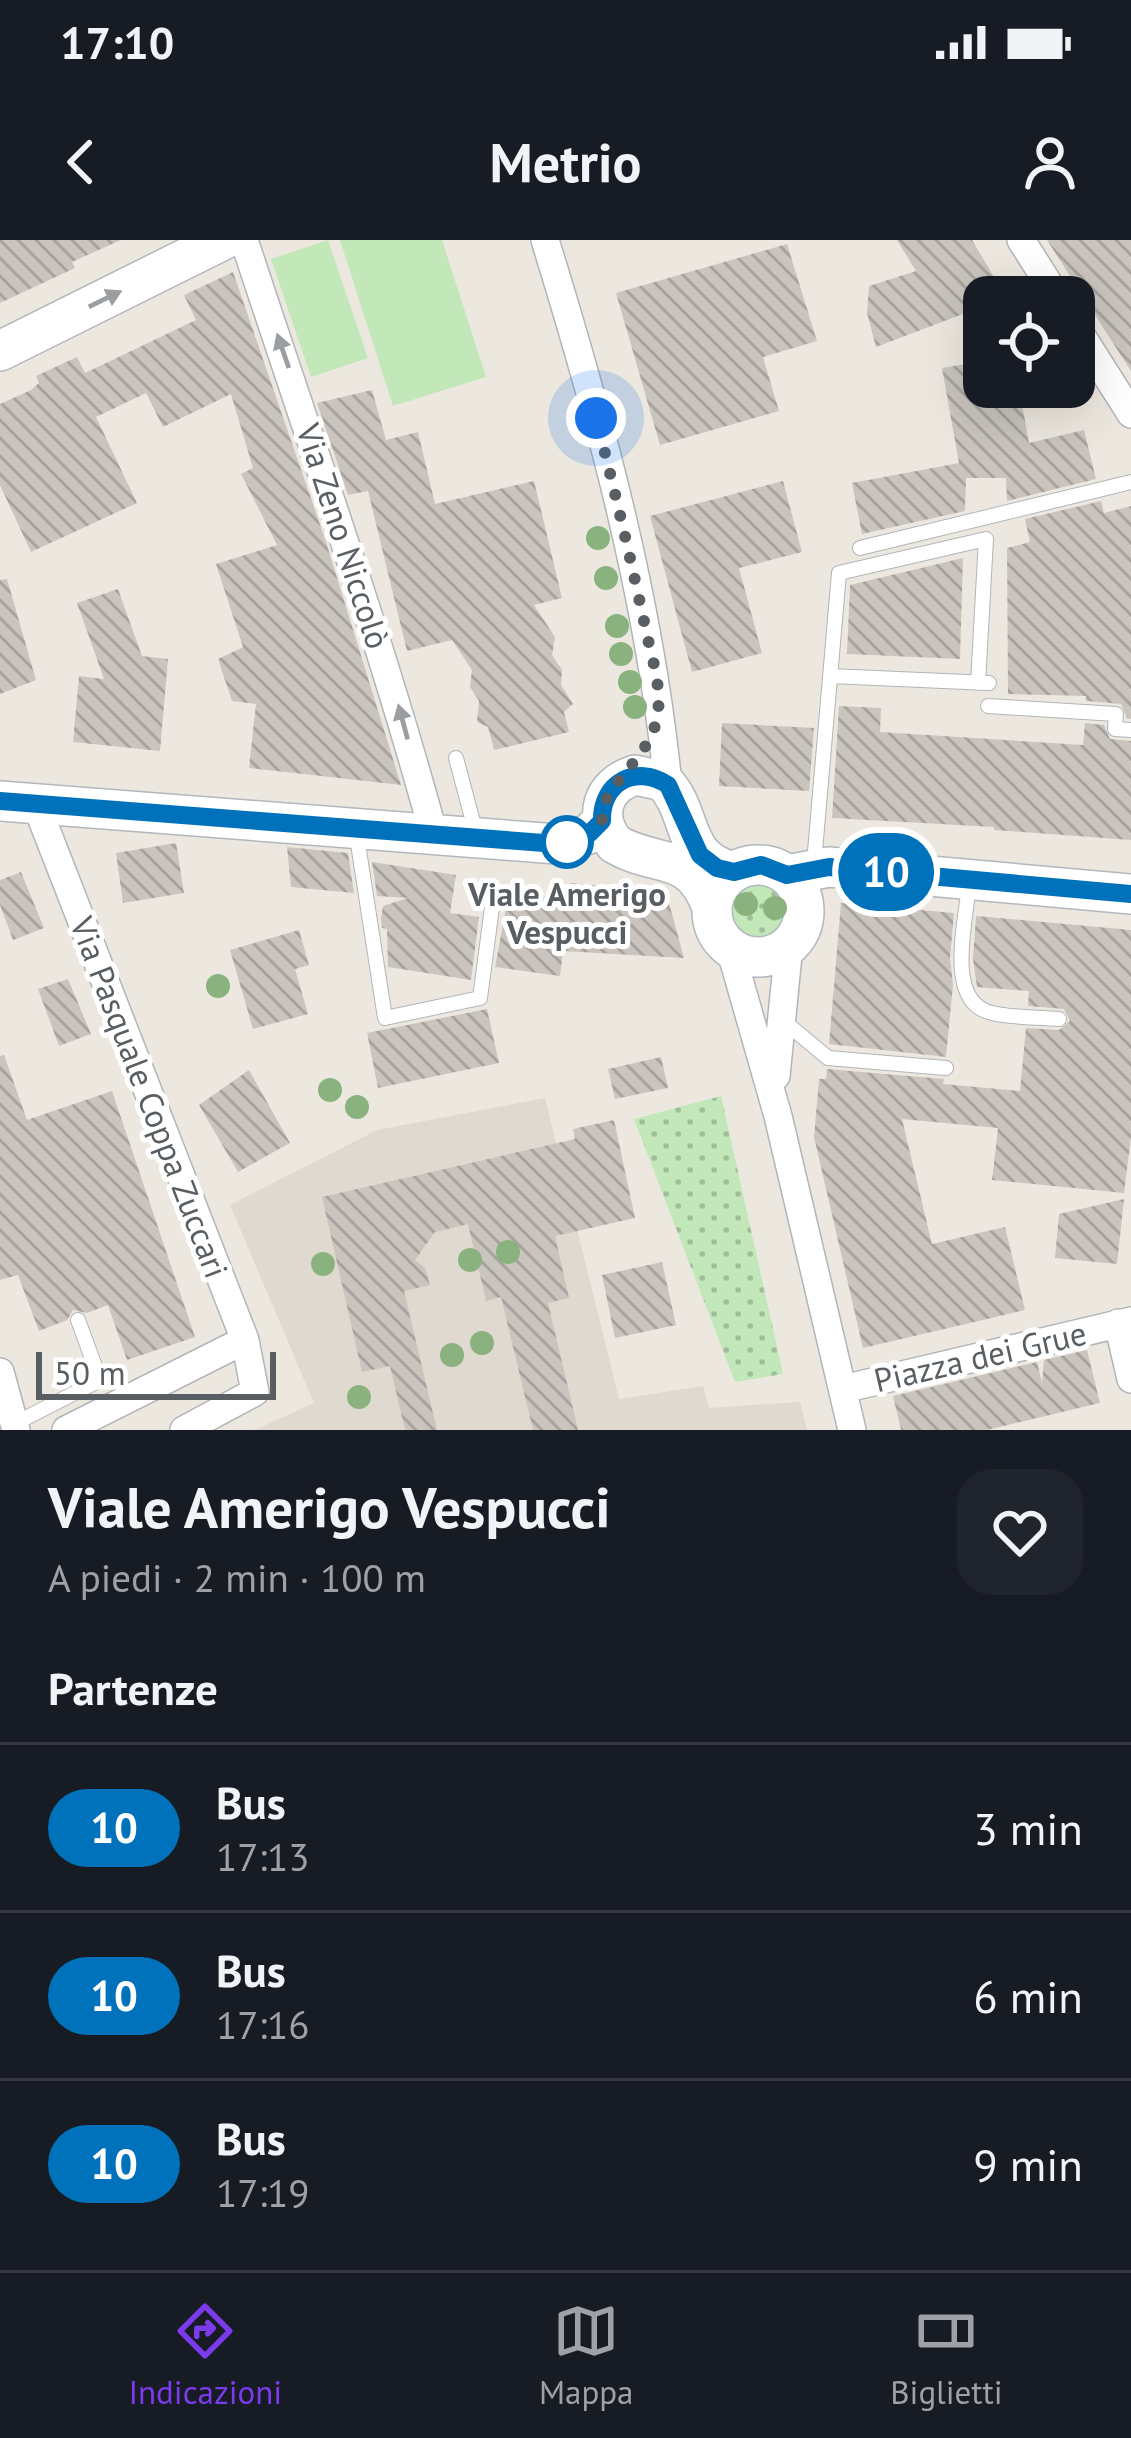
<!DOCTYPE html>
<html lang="it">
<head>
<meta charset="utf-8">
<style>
	body { margin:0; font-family:"PT Sans",sans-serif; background:#20242c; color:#f1f3f6; height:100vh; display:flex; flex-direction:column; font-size:45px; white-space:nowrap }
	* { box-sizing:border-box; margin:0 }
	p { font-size:39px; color:#9ea1a6 }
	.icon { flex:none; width:66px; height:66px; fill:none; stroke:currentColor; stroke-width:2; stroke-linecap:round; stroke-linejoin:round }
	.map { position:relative; height:1190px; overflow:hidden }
	.panel { display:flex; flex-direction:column; background:#171b24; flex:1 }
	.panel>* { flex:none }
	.badge { padding:0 24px; border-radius:39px; font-size:42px; line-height:78px }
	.tools { position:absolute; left:963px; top:36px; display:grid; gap:24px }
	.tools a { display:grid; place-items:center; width:132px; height:132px; border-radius:24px; background:#171b24; box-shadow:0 12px 48px #0002; font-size:60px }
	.scale { position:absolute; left:36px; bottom:30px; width:240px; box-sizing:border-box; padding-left:12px; border:6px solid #585e62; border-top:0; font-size:33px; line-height:42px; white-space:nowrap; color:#585e62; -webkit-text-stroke:9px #fff; paint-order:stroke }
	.you { position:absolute; width:60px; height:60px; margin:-30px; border:9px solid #fff; border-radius:50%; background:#1a73e8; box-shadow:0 0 0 18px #1a73e833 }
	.map>.badge { position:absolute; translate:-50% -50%; box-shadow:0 0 0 6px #fff }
	h2 { padding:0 48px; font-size:45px; line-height:108px }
	.round { display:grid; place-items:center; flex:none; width:126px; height:126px; border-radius:36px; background:#20242c }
	.headline { display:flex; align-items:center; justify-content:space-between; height:204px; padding:0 48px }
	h1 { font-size:57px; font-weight:800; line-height:90px }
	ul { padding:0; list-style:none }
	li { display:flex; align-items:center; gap:36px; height:168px; padding:0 48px; border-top:3px solid #363941 }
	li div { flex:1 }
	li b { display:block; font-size:45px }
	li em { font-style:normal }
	li .badge { min-width:132px; font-weight:700; text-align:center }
	.status { display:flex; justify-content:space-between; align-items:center; height:84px; padding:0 60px; background:#171b24; direction:ltr }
	.status svg { height:33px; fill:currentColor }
	header { display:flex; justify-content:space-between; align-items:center; height:156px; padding:0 48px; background:#171b24; font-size:54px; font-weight:800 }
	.tab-bar { display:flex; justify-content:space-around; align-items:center; height:168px; border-top:3px solid #363941; background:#171b24; font-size:33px; color:#9ea1a6 }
	.tab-bar a { display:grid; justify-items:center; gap:6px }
	.tab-bar .active { color:#7c3aed }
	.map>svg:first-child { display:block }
</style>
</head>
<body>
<div class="status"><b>17:10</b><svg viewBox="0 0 49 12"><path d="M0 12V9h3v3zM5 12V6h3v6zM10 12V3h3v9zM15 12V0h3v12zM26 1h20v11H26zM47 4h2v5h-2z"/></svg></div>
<header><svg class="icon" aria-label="back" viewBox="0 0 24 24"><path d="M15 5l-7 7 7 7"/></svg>Metrio<svg class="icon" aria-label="person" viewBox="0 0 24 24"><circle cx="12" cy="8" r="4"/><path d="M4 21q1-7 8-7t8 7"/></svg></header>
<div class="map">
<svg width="1131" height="1190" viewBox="0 0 1131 1190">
	<defs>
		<pattern id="grass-dots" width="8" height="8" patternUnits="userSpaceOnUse" patternTransform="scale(3)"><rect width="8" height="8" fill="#c2e7b9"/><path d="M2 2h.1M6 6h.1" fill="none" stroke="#a0be9a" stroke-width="1.8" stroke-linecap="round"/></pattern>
		<pattern id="building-back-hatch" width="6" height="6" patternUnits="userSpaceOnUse" patternTransform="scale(3)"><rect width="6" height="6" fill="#cac4be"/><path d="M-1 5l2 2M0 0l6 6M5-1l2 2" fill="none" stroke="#a7a29e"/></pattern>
	</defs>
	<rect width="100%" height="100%" fill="#ede8df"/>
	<path fill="#dfd9d0" d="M545,858l74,301 84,-13 6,22 91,-6 7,28h-552l59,-27 -84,-198 147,-75z"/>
	<path fill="url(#grass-dots)" d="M727 671a31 31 0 1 1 62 0a31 31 0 1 1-62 0Z
		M721,856l62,278 -48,8 -101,-263z"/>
	<path fill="#c2e7b9" d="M328,0l40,118 -57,19 -40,-118z
		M340,0h102l44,137 -93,29z"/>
	<path fill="url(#building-back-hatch)" d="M0,0h121l-49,22 3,6 -75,35z
		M897,0h75l34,57h-22v9l-108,41 -9,-34 2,-27 47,-15z
		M1047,0h84v131z
		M787,4l30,97 -54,16 16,54 -119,34 -44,-152z
		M233,32l93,270 75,243 -152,-17 7,-64 -24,-3 -14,-42 25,-12 -27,-83 61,-19 -36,-71 12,-6 -22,-74 -68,33 -17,-34 -50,24 41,86 -106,49 -31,-67v-81l31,-14 8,-7 -3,-7 41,-19 8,16 111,-53 -12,-25z
		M984,121v26h35l10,56 55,-13 12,49 -89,22 -1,-23h-40l-1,33 -103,23 -10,-51 107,-20 -17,-95z
		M372,150l14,50 32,-8 17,72 99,-23 28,117 -28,7 21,32 -3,18 10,15 -1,15 12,19 -9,8 5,20 -75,18 -6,-23 -11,-5 2,-21 -9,-14 2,-17 -20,-30 -45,11 -39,-160 -20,4 -31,-92z
		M783,241l19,71 -63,16 23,85 -70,19 -42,-156z
		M1101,261l3,12 27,-7v213l-4,-1 -6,-14 -35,-3v-5l-78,-2 -1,-146 23,-6 -5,-23z
		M963,318l-3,101 -113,-5 3,-69z
		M7,339l29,101 -36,14v-114z
		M118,349l24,67 26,3 -8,92 -87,-9 6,-66 25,3 -27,-76z
		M839,466l42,2 -1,24 203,13 2,-22 19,2 6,14 21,2v99l-137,-10v-3l-162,-9z
		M722,483l92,5 -5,63 -90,-5z
		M176,603l8,50 -61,10 -7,-50z
		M287,607l61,6 6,40 -63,-6z
		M372,622l84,13 -6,38 29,4 -8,63 -83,-13 -1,-38 -5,-1 -1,-9 2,-13 25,-8 -31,-2z
		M21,632l23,56 -31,12 -13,-35v-25z
		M571,643l95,9 18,66 -121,-7 -3,25 -65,-9 14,-75 66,8z
		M841,663l113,10 -4,45 3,27 -7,72 -117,-13z
		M976,676l155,14v207l-7,56 -132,-13 6,-52 -96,-9 30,125 73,-17 20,83 -162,38 -49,-211 5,-58h7l1,-10 117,10 -1,5 77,7 6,-63 33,2 11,-9 -6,-12 -36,-3 1,-15 -52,-4 -4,-28z
		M299,690l10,35 -14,4 13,45 -55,15 -23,-79z
		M68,739l23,55 -32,12 -21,-57z
		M487,769l12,54 -121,25 -11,-55z
		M4,815l23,65 85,-29 83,246 -68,23 -19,-55 -21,8 -14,-3 -6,10 -28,11 -21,-56 -18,5v-224z
		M661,817l7,31 -53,11 -7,-30z
		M249,830l41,73 -52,29 -39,-67z
		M614,880l21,98 -80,18 14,62 -21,5 30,127h-45l-32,-133 -15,4 -18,-77 -33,8 -20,28 10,8 5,17 -26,6 33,139h-32l-15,-64 -28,6 -40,-175 253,-58 -2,-10z
		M1124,959l-7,65 -62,-6 4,-44z
		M662,1022l14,63 -61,13 -13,-63z
		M1087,1110l13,53 -113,27h-86l-8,-34 144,-34 5,21 2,-23z"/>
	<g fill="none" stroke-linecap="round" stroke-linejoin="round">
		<g stroke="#b1b5b9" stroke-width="16">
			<path id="lane" d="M860,308l271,-66
				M830,436l159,7
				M988,466l128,8 -1,15 16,1
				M456,518l20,75
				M356,591l29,187 95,-20 13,-98
				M814,623l25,-290 147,-34 -8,144
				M969,645c-3,36 -25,118 23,128 21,5 45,4 67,6
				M777,786l15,2 36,30 118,10
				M14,1184l86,-44 -22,-60"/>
		</g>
		<g stroke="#b1b5b9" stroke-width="30">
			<path id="street" d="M244,0c65,198 135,394 190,595
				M545,0c55,178 105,360 123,545
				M1021,0l36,57
				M1074,84l57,90
				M36,564l209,536 10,52 -71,38
				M730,708l48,168 74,314
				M776,836l13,-131
				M1118,1083l13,56
				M0,1132l16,58
				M843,1149l288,-68
				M66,1190l179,-90"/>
		</g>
		<g stroke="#b1b7bc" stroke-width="42">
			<path id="secondary" d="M0,111l223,-111
				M0,561l557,43 32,-10 13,-13
				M712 671a46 46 0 1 1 92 0a46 46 0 1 1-92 0Z
				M787,635l42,-8 302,27
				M712,667c-22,-58 -54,-38 -97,-63 -22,-27 -14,-58 20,-69l28,6c32,32 15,77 71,91"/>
		</g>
		<use href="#lane" stroke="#fff" stroke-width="14"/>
		<use href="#street" stroke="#fff" stroke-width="27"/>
		<use href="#secondary" stroke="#fff" stroke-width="39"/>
	</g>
	<g fill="#8ab27e">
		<circle cx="598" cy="298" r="12"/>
		<circle cx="606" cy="338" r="12"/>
		<circle cx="617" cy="386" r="12"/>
		<circle cx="621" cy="414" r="12"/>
		<circle cx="630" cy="442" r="12"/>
		<circle cx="635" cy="467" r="12"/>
		<circle cx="746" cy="664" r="12"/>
		<circle cx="775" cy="668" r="12"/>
		<circle cx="218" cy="746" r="12"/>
		<circle cx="330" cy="850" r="12"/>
		<circle cx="357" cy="867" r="12"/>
		<circle cx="508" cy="1012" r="12"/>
		<circle cx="470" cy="1020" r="12"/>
		<circle cx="323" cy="1024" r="12"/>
		<circle cx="482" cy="1103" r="12"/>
		<circle cx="452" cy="1115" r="12"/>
		<circle cx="359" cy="1157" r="12"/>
	</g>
	<defs><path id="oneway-solid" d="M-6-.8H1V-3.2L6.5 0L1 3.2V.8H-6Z" transform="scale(3)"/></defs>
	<g fill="#9b9ea1">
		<use href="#oneway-solid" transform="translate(105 59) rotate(-26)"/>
		<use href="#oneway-solid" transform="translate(283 111) rotate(-109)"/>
		<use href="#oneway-solid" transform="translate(403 482) rotate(-105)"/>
	</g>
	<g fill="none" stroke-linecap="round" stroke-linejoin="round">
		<g stroke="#fff" stroke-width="27">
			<path id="line" d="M0,561l557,43 32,-10 13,-13c-1,-39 34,-57 66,-36l32,70 17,13 17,4 27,-7 26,10 42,-8 302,27"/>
		</g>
		<use href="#line" stroke="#0072bc" stroke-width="18"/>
		<path stroke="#585e62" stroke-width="12" stroke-dasharray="0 21.6" d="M567,602l22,-8 13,-13c-2,-37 46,-58 55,-103 6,-30 -6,-62 -12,-92 -15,-70 -31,-139 -49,-208"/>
	</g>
	<circle fill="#fff" stroke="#0072bc" stroke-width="6" cx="567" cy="602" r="24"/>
	<g text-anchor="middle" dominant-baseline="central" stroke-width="10" stroke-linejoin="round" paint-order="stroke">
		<g font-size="33" fill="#585e62" stroke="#fff">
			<text transform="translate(344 296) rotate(72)">Via Zeno Niccolò</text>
			<text transform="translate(150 857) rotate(69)">Via Pasquale Coppa Zuccari</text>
			<text transform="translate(980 1116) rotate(-13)">Piazza dei Grue</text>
		</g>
		<g font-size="33" font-weight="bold" fill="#585e62" stroke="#fff">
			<text x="567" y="653">Viale Amerigo<tspan x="567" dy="38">Vespucci</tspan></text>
		</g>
	</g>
</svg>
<div class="tools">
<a><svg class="icon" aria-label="locate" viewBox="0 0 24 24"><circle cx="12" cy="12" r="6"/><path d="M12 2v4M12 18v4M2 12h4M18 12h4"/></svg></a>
</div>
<div class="scale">50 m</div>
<div class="you" style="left:596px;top:178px"></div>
<b class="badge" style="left:886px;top:632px;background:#0072bc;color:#fff">10</b>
</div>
<section class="panel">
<div class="headline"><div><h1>Viale Amerigo Vespucci</h1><p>A piedi · 2 min · 100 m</p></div><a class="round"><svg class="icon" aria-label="heart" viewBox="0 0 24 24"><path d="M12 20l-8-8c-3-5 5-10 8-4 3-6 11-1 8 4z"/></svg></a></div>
<h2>Partenze</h2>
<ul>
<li><span class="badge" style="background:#0072bc;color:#fff">10</span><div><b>Bus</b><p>17:13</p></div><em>3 min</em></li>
<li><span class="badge" style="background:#0072bc;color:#fff">10</span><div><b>Bus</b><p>17:16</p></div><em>6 min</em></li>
<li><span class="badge" style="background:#0072bc;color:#fff">10</span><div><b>Bus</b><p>17:19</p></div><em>9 min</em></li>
</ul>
</section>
<nav class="tab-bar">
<a class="active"><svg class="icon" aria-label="directions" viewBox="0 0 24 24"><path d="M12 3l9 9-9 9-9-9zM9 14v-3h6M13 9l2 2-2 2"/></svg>Indicazioni</a>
<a><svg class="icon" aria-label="map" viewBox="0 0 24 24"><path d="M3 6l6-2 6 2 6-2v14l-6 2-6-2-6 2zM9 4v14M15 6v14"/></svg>Mappa</a>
<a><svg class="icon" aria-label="tickets" viewBox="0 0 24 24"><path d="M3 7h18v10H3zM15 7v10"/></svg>Biglietti</a>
</nav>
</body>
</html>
